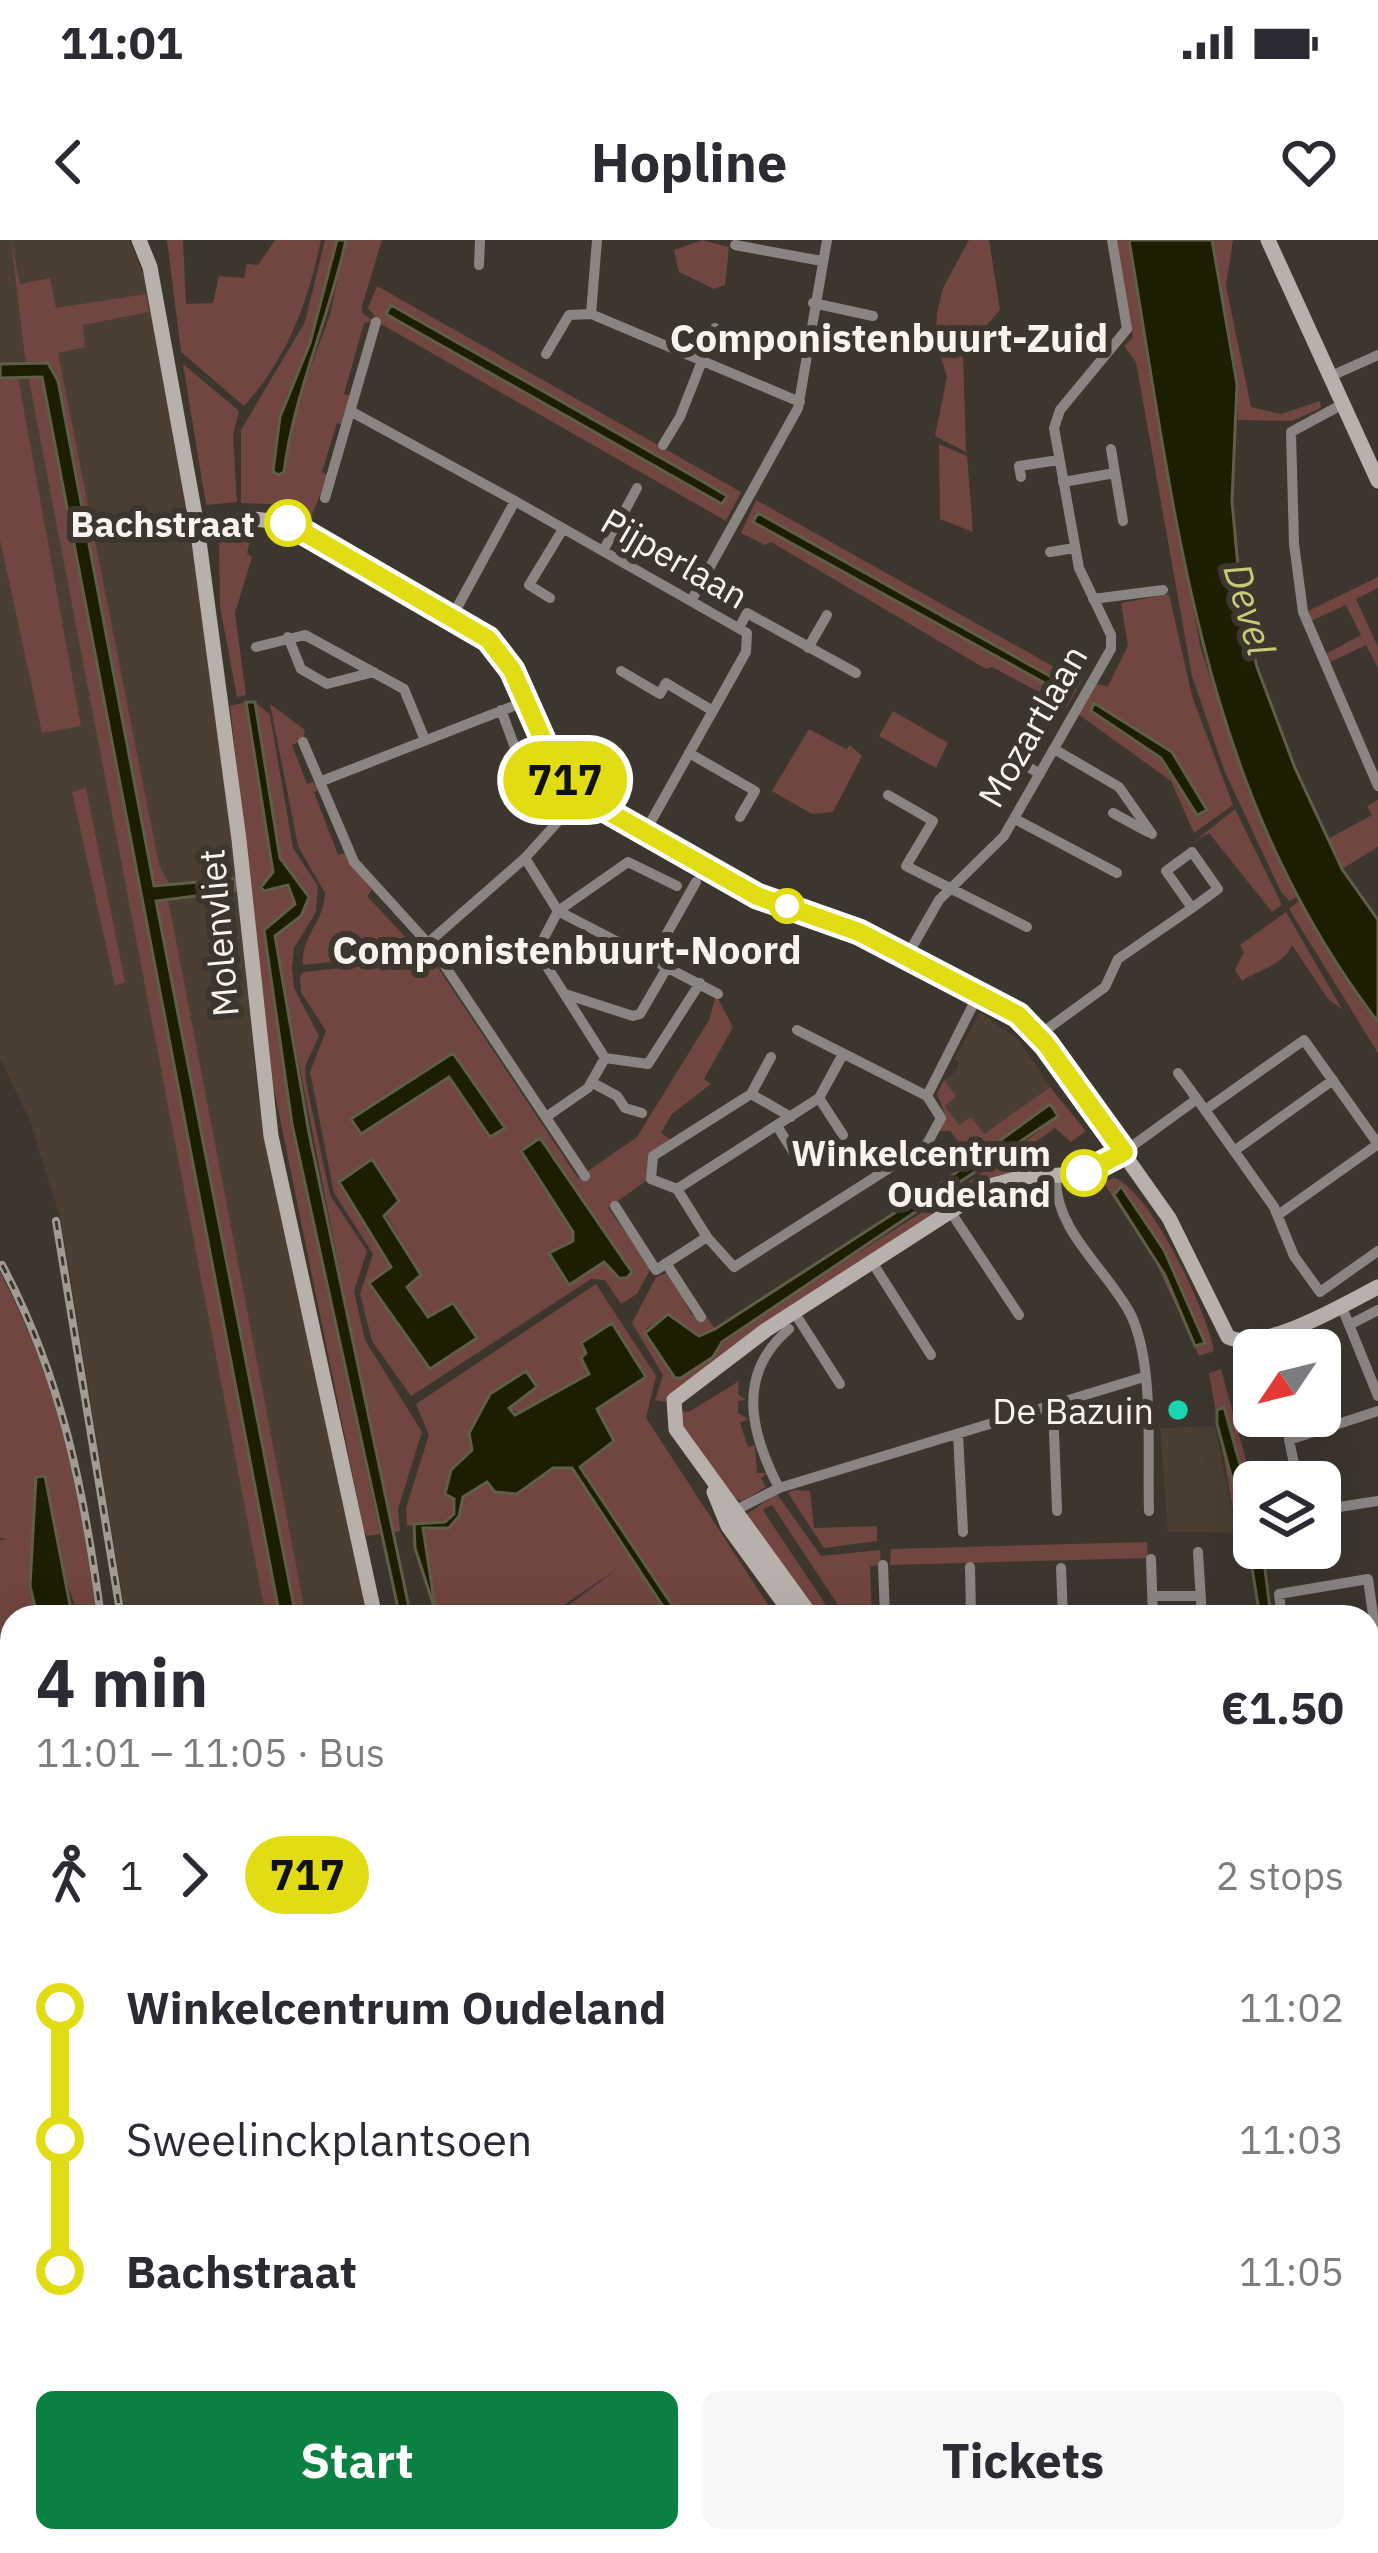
<!DOCTYPE html>
<html lang="en">
<head>
<meta charset="utf-8">
<style>
	body { margin:0; font-family:"IBM Plex Sans",sans-serif; background:#f7f7f7; color:#2b2b33; height:100vh; display:flex; flex-direction:column; font-size:45px; white-space:nowrap }
	* { box-sizing:border-box; margin:0 }
	p { font-size:39px; color:#7c7c81 }
	.icon { flex:none; width:66px; height:66px; fill:none; stroke:currentColor; stroke-width:2; stroke-linecap:round; stroke-linejoin:round }
	.map { position:relative; flex:1; overflow:hidden }
	.sheet { position:absolute; left:0px; top:1365px; width:1380px; height:948px; display:flex; flex-direction:column; background:#fff; border-radius:36px 36px 0 0; box-shadow:0 12px 48px #0002 }
	.sheet>* { flex:none }
	.badge { padding:0 24px; border-radius:39px; font-size:42px; line-height:78px }
	.needle { width:78px; rotate:235deg }
	.tools { position:absolute; left:1233px; top:1089px; display:grid; gap:24px }
	.tools a { display:grid; place-items:center; width:108px; height:108px; border-radius:18px; background:#fff; box-shadow:0 12px 48px #0002; font-size:60px }
	.map>.badge { position:absolute; translate:-50% -50%; box-shadow:0 0 0 6px #fff }
	.legs { display:flex; align-items:center; gap:18px; height:132px; padding:0 36px; font-size:39px }
	.legs p { margin-inline-start:auto }
	.overview { display:flex; align-items:center; justify-content:space-between; height:204px; padding:0 36px }
	h1 { font-size:66px; font-weight:700; line-height:90px }
	.button { display:flex; gap:24px; margin-top:auto; padding:24px 36px }
	.button a { flex:1; height:138px; border-radius:18px; background:#0b8043; color:#fff; font-size:48px; font-weight:700; line-height:138px; text-align:center }
	.button a+a { background:#f7f7f7; color:#2b2b33 }
	ul { padding:0 36px; list-style:none }
	li { display:flex; align-items:center; gap:42px; height:132px; font-size:45px }
	li i { display:grid; place-items:center; width:18px; height:100%; margin:0 15px; background:currentColor }
	li i::after { content:''; width:30px; height:30px; margin:-15px; border:9px solid; border-radius:50%; background:#fff }
	li p { margin-inline-start:auto }
	li:first-child i { background:linear-gradient(#0000 50%,currentColor 0) }
	li:last-child i { background:linear-gradient(currentColor 50%,#0000 0) }
	.status { display:flex; justify-content:space-between; align-items:center; height:84px; padding:0 60px; background:#fff; direction:ltr }
	.status svg { height:33px; fill:currentColor }
	header { display:flex; justify-content:space-between; align-items:center; height:156px; padding:0 36px; background:#fff; font-size:54px; font-weight:700 }
	.map>svg:first-child { display:block }
</style>
</head>
<body>
<div class="status"><b>11:01</b><svg viewBox="0 0 49 12"><path d="M0 12V9h3v3zM5 12V6h3v6zM10 12V3h3v9zM15 12V0h3v12zM26 1h20v11H26zM47 4h2v5h-2z"/></svg></div>
<header><svg class="icon" aria-label="back" viewBox="0 0 24 24"><path d="M15 5l-7 7 7 7"/></svg>Hopline<svg class="icon" aria-label="heart" viewBox="0 0 24 24"><path d="M12 20l-8-8c-3-5 5-10 8-4 3-6 11-1 8 4z"/></svg></header>
<div class="map">
<svg width="1378" height="2313" viewBox="0 0 1378 2313">
	<rect width="100%" height="100%" fill="#3d362f"/>
	<path fill="#4b3f33" d="M0,0h129l21,50 71,434 37,373 115,520h-247l-65,-397 -31,-99 -30,-63z
		M980,772l39,28 31,47 -66,47 -13,-17 -11,9 -16,-21v-25l11,-8 4,-10 -5,-2z
		M1215,1186l22,107 -69,-1 -8,-104z
		M17,2301h473v12h-473z"/>
	<path fill="#714540" fill-rule="evenodd" d="M11,0l9,44 30,-6 6,30 90,-14 3,18 -66,13 2,22 -27,6 101,512 11,21 -16,1 -96,-506 -6,-15 -25,-2 -2,-6z
		M167,0h16l3,64 27,-1 6,-27 25,2 3,-14 11,1 17,-25h46c-13,62 -33,118 -77,166l-63,-54z
		M325,0h12l-27,103 -26,60 6,19 40,-107 16,-75h36l-20,66v7l12,8 -10,2 -20,71 7,2 -7,29 -7,-2 -15,49 6,3 -17,42 -39,-13 -31,-1v-73l64,-108z
		M702,0l27,7 -4,38 -11,4 -35,-17 -5,-22z
		M969,0h20l11,70 -37,42 3,100 -31,-16 12,-59 -11,-35 1,-29 6,-25z
		M1115,0h14l71,406 48,144 51,105 -9,6 -9,-9 -57,-122 -32,-94 -56,-314 -12,-16 9,-9z
		M1212,0h21l-7,46 25,121 30,7 39,-13 1,7 -29,13 -54,-1 -2,-51z
		M377,46l364,206 -15,29 -345,-197 -13,-16zM391,66l309,174 27,16 -5,8 -334,-189z
		M183,124l56,47 -6,24 4,67 -31,3z
		M38,134l4,3 238,1240h-14l-238,-1242z
		M18,137l63,349 -39,7 -42,-193v-162z
		M939,204l28,12 6,76 -33,-13z
		M756,260l325,182 -14,25 -75,-40 -6,2 -215,-127 -6,3 -24,-12zM758,273l306,171 -3,8 -308,-170z
		M252,294l-5,19 5,4 -17,56 11,82 -9,2 -17,-90 -1,-66z
		M1378,337v11l-22,11 22,48v21l-12,-23 -38,18 -4,-8 37,-20 -15,-30 -35,16 -3,-10z
		M1169,354l23,102 41,109 -39,28 -23,-52 -93,-67 17,-30 13,2 20,-40 -7,-43z
		M246,462l27,171 5,11 16,8 1,13 -31,25 28,194 88,410 -13,2 -3,-5 -91,-447 -43,-378z
		M255,462l15,13 23,133 25,38 -2,26 -22,36 -2,20 2,20 25,48 -14,30 1,16 24,113 37,56 -13,40 11,49 57,92 -24,77 2,22 -9,2 -117,-597 32,-27 -26,-51z
		M270,464l35,26 -2,10 -11,5 15,39 6,-2 8,7 -7,3 24,63 7,-2 27,37 -5,6 46,49 7,-4 -13,13 -104,11c-3,-28 22,-44 22,-72l-27,-47z
		M893,471l55,32 -12,25 -57,-32z
		M809,489l37,20 4,-4 12,11 -29,56 -21,2 -40,-23z
		M86,548l39,194 -10,4 -43,-194z
		M1378,560v47l-36,22 -14,-30 44,-24 -5,-9z
		M1235,569l47,96 -10,7 -63,-79 -14,8z
		M168,659l138,718h-10l-140,-716z
		M1301,659l77,123v31l-89,-144z
		M1286,672l56,97 -14,-10 -36,-54c-6,19 -36,26 -50,36l-7,-11 9,-18 -4,-7z
		M427,711l151,227 59,-41 72,-117 7,-25 17,32 -29,52 7,5 -39,30 -11,19 10,7 -23,15 -2,26 -38,27 43,60 -14,26 -16,10 -16,-24 -14,-1 -180,117 -39,-55 -12,-47 13,-40 -39,-61 -24,-121 16,-41 -25,-39 -1,-15 3,-5 106,-11zM547,906l84,126 -4,6 -23,-16 -36,23 5,-53 -52,-80zM339,943l45,28 37,64 -15,11 22,31 48,22 -45,30 -61,-87 21,-15z
		M944,840l12,16 -11,10 14,19 12,-8 13,17 66,-47 36,44 -15,11 -16,-14 -21,15 13,29h-23l-291,180 -69,50 -9,-2 8,-25 -31,-52 24,-46 13,-5 23,43 14,1 9,13 -16,7 -31,-22 -22,15 33,50c117,-100 261,-166 380,-264l-9,-11 -78,56 -22,-29h-11l7,-14 -9,-23z
		M1114,938c36,11 94,136 100,173l-15,5 -46,-100 -50,-74zM1120,946l44,64 41,93 -9,3 -31,-71 -51,-80z
		M0,1032c62,119 78,213 97,345h-27l7,-5 -18,-53 -29,27 6,26 -24,5v409l-12,231v-717l7,-1 -7,-1z
		M596,1044l60,92 -10,42 130,199h-96l-100,-151 16,-57 -10,-56 3,21 -68,40 -12,-6 28,-21 -11,-16 -36,23 -17,56 -22,20 3,44 -9,8 -38,4 -1,-18 23,-73 -13,-31z
		M1221,1129l33,120v26l-30,-107 -7,16 29,107 -9,2 -28,-160z
		M739,1141l-1,13 8,6 -8,1v12l10,6 -8,4 8,24 7,-2 2,28h11l-7,5 5,9 -24,14 -9,-3 -52,-72 -1,-15 9,1z
		M553,1228h20l97,149h-117l64,-48 -71,48h-109l-15,-90 27,1 10,-12 4,-19 25,-15 8,10 20,2z
		M793,1250l17,1 4,37 63,-2v15l-53,7 -36,-55z
		M777,1254l44,62 59,-6 1,15 -11,1 2,51h-26l-74,-112 -9,4 3,6 68,102h-18l-71,-102z
		M1147,1302l1,16 -258,7 1,-16z
		M1368,1800l10,1v353l-10,-2z
		M821,2301h303l2,12h-304z"/>
	<path fill="#1d1e01" stroke="#5f5e48" stroke-width="3" d="M337,0h9c-17,79 -52,152 -62,232l-6,3 -5,-4 7,-54 30,-74z
		M1129,0h83l25,144 -5,117 9,99 16,67 38,101 47,101 36,51v102c-178,-232 -202,-505 -249,-782z
		M391,65l309,175 27,16 -5,8 -315,-178 -21,-12z
		M48,123l10,18 96,505 81,-7v12l-79,10 140,716h-16l-238,-1240 -42,1v-14z
		M758,273l306,171 -3,8 -308,-170z
		M246,462h9l25,156 29,39 -8,19 -26,20 34,197 102,484h-11l-108,-493 -28,-194 31,-26 -7,-19 -24,6 -3,-4 12,-15z
		M1094,463l78,49 35,58 -10,5 -36,-57 -70,-47z
		M453,813l52,75 -15,9 -41,-60 -88,57 -10,-15z
		M1050,864l8,12 -336,226 -9,15 -32,21h-6l-30,-45 23,-19 31,22 16,-7 235,-152z
		M540,898l92,134 -5,6h-8l-15,-16 -35,23 -20,-32 24,-12v-9l-52,-81z
		M372,919l27,42 -15,15 37,59 -14,12 21,30 25,-14 24,35 -47,31 -61,-86 22,-16 -52,-85z
		M1121,946l43,64 41,93 -10,3 -30,-71 -51,-80z
		M612,1083l34,54 -49,32 17,32 -34,26 100,150h-10l-98,-149h-19l-36,26 -22,-2 -8,-10 -24,15 -4,19 -10,12h-26l13,85 -21,-65 -1,-24 31,-2 9,-8v-15l-9,-5 6,-24 21,-20 -3,-17 21,-39 36,-23 11,16 -28,21 6,7 74,-41 -8,-16 5,-5 -5,-10z
		M1224,1167l30,108v33h30l-21,6 8,63h-11l-14,-86 -29,-107v-14z
		M45,1236l25,129 7,5 -7,7 -45,-1 11,-5 -6,-25 6,-109z
		M821,2301l1,12h-144l-1,-8 -26,3 -1,-5z"/>
	<g fill="none" stroke-linecap="round" stroke-linejoin="round">
		<path stroke="#8a8582" stroke-width="10" d="M735,5l87,16
			M479,25l1,-25
			M813,63l60,13
			M591,74l6,-74
			M546,114l23,-39 22,-1 209,88
			M1331,136l47,-21
			M1343,164l-52,28 3,112 9,68 75,174
			M352,172l163,89
			M663,205l17,-28 35,-89
			M1111,209l12,72
			M1021,237l-2,-11 40,-6
			M1063,242l52,-9
			M325,258l51,-176
			M603,311l34,-63
			M1050,312l25,-4
			M550,358l-21,-13 34,-56
			M1093,359l70,-9
			M691,361l107,-193 29,-168
			M453,375l62,-114 232,132 -1,19 -101,180
			M739,388l8,-15 109,60
			M288,397l13,32 26,15 47,-12
			M256,407l49,-12 99,54 21,51
			M808,408l19,-33
			M621,431l39,23 6,-11 47,28
			M501,470l26,70 35,36
			M303,502l51,120 81,89 150,225
			M1054,509l65,38 33,47
			M689,513l66,38 -15,26
			M1022,523l18,11
			M322,541l204,-80
			M888,555l45,26 -27,45 121,61
			M1113,573l35,19
			M1015,579l102,54
			M1192,612l26,37 -26,19 -26,-37z
			M525,618l33,53 -21,40 68,107 -17,30 -42,29
			M558,671l160,83
			M558,671l70,-49 49,24
			M429,702l96,-84 57,-63
			M907,716l32,-56 65,-64 107,-187v-14l-32,-67 -25,-140 6,-18 67,-81 -15,-89
			M653,718l43,-76
			M565,754l68,22 7,-2 28,-48
			M797,790l130,66
			M1039,795l66,-48 13,-28 74,-51
			M771,817l-20,37 -98,62 -2,23 26,10 142,-91 24,-44
			M605,818l43,6 52,-81
			M1178,833l19,26
			M591,842l26,14 8,12 17,5
			M751,854l40,23
			M819,858l24,37
			M1205,870l69,97 20,49 26,36 58,-41
			M777,886l22,35
			M1234,911l99,-71
			M1124,912l73,-53 8,11 99,-70 74,104
			M1056,938c-1,54 52,92 75,137 24,51 16,140 18,196
			M677,949l30,48 27,30 193,-123 14,-26 -14,-22 52,-103
			M615,966l41,64 51,-33
			M950,971l69,104
			M1278,975l100,-71
			M872,1022l59,93
			M666,1023l35,54
			M1341,1065l37,91
			M794,1072l46,72
			M1349,1085l29,-15
			M1053,1165l4,106
			M958,1194l5,98
			M1298,1242l-9,-42 89,-29
			M779,1248c-29,-56 -43,-114 10,-159
			M1320,1270l58,-9
			M732,1272l47,-24 365,-111
			M1198,1312l4,65
			M1151,1319l2,58
			M883,1325l2,52
			M970,1327l1,50
			M1061,1328l2,49
			M1153,1356h48
			M1282,1377l-3,-23 89,-15 10,72
			M1377,1462l1,-44
			M1376,1638l2,-122
			M1368,1790h10
			M1323,2301l5,12"/>
		<path stroke="#b8b0ac" stroke-width="15" d="M139,0l11,27 47,259 42,314 32,296 104,481
			M1268,0l110,241
			M197,286l57,-7 34,4 200,116 24,31 36,84 34,41 175,101 102,36 159,83 28,29 123,174 59,119c35,16 117,-33 150,-50
			M714,1252l14,34 66,91
			M812,1377l-136,-188 -2,-29 92,-70 224,-144 33,-9 57,-3 44,-22
			M1368,1751h10
			M0,1820l12,-2"/>
		<g stroke="#a19b95" stroke-width="8">
			<path id="rail" d="M56,981l65,396
				M2,1025c60,113 82,226 99,352
				M0,2152l12,-41
				M4,2313l8,-101"/>
		</g>
		<use href="#rail" stroke="#3d362f" stroke-width="3" stroke-dasharray="9" stroke-linecap="butt"/>
	</g>
	<g fill="none" stroke-linecap="round" stroke-linejoin="round">
		<g stroke="#fff" stroke-width="27">
			<path id="line-1" d="M288,283l200,116 24,31 44,99 39,35 162,92 102,36 159,83 28,29 78,108 -40,21"/>
		</g>
		<use href="#line-1" stroke="#e1dc14" stroke-width="18"/>
	</g>
	<g fill="#fff" stroke="#e1dc14" stroke-width="6">
		<circle cx="288" cy="283" r="21"/>
		<circle cx="787" cy="666" r="15"/>
		<circle cx="1084" cy="933" r="21"/>
	</g>
	<circle fill="#1ad5b2" stroke="#3d362f" stroke-width="4.5" cx="1178" cy="1170" r="12"/>
	<g text-anchor="middle" dominant-baseline="central" stroke-width="12" stroke-linejoin="round" paint-order="stroke">
		<g font-size="36" font-weight="bold" fill="#f9f4ef" stroke="#3d362f" text-anchor="end">
			<text x="255" y="283">Bachstraat</text>
			<text x="1051" y="912">Winkelcentrum<tspan x="1051" dy="41">Oudeland</tspan></text>
		</g>
		<g font-size="36" fill="#f9f4ef" stroke="#3d362f">
			<text transform="translate(675 318) rotate(30)">Pijperlaan</text>
			<text transform="translate(1032 486) rotate(-60)">Mozartlaan</text>
			<text transform="translate(218 693) rotate(-95)">Molenvliet</text>
		</g>
		<g font-size="36" fill="#f9f4ef" stroke="#3d362f" text-anchor="end">
			<text x="1154" y="1170">De Bazuin</text>
		</g>
		<g font-size="39" font-weight="bold" fill="#f9f4ef" stroke="#3d362f">
			<text x="889" y="97">Componistenbuurt-Zuid</text>
			<text x="567" y="709">Componistenbuurt-Noord</text>
		</g>
		<g font-size="39" font-style="italic" fill="#c5ca74" stroke="#3d362f">
			<text transform="translate(1250 369) rotate(74)">Devel</text>
		</g>
	</g>
</svg>
<div class="tools">
<a><svg class="needle" viewBox="-14 -14 28 28"><path d="M0-13l5 13h-10z" fill="#e53935"/><path d="M0 13l5-13h-10z" fill="#7c7c81"/></svg></a>
<a><svg class="icon" aria-label="layers" viewBox="0 0 24 24"><path d="M12 4l9 5-9 5-9-5zM3 14l9 5 9-5"/></svg></a>
</div>
<b class="badge" style="left:565px;top:540px;background:#e1dc14;color:#111">717</b>
<section class="sheet">
<div class="overview"><div><h1>4 min</h1><p>11:01 – 11:05 · Bus</p></div><b>€1.50</b></div>
<div class="legs"><svg class="icon" aria-label="walk" viewBox="0 0 24 24"><circle cx="13" cy="4" r="2"/><path d="M13 8l-2 6 4 7M11 14l-3 7M7 12l3-4h3l4 4"/></svg>1<svg class="icon" aria-label="forward" viewBox="0 0 24 24"><path d="M9 5l7 7-7 7"/></svg><b class="badge" style="background:#e1dc14;color:#111">717</b><p>2 stops</p></div>
<ul>
<li><i style="color:#e1dc14"></i><b>Winkelcentrum Oudeland</b><p>11:02</p></li>
<li><i style="color:#e1dc14"></i><span>Sweelinckplantsoen</span><p>11:03</p></li>
<li><i style="color:#e1dc14"></i><b>Bachstraat</b><p>11:05</p></li>
</ul>
<div class="button"><a>Start</a><a>Tickets</a></div>
</section>
</div>
</body>
</html>
